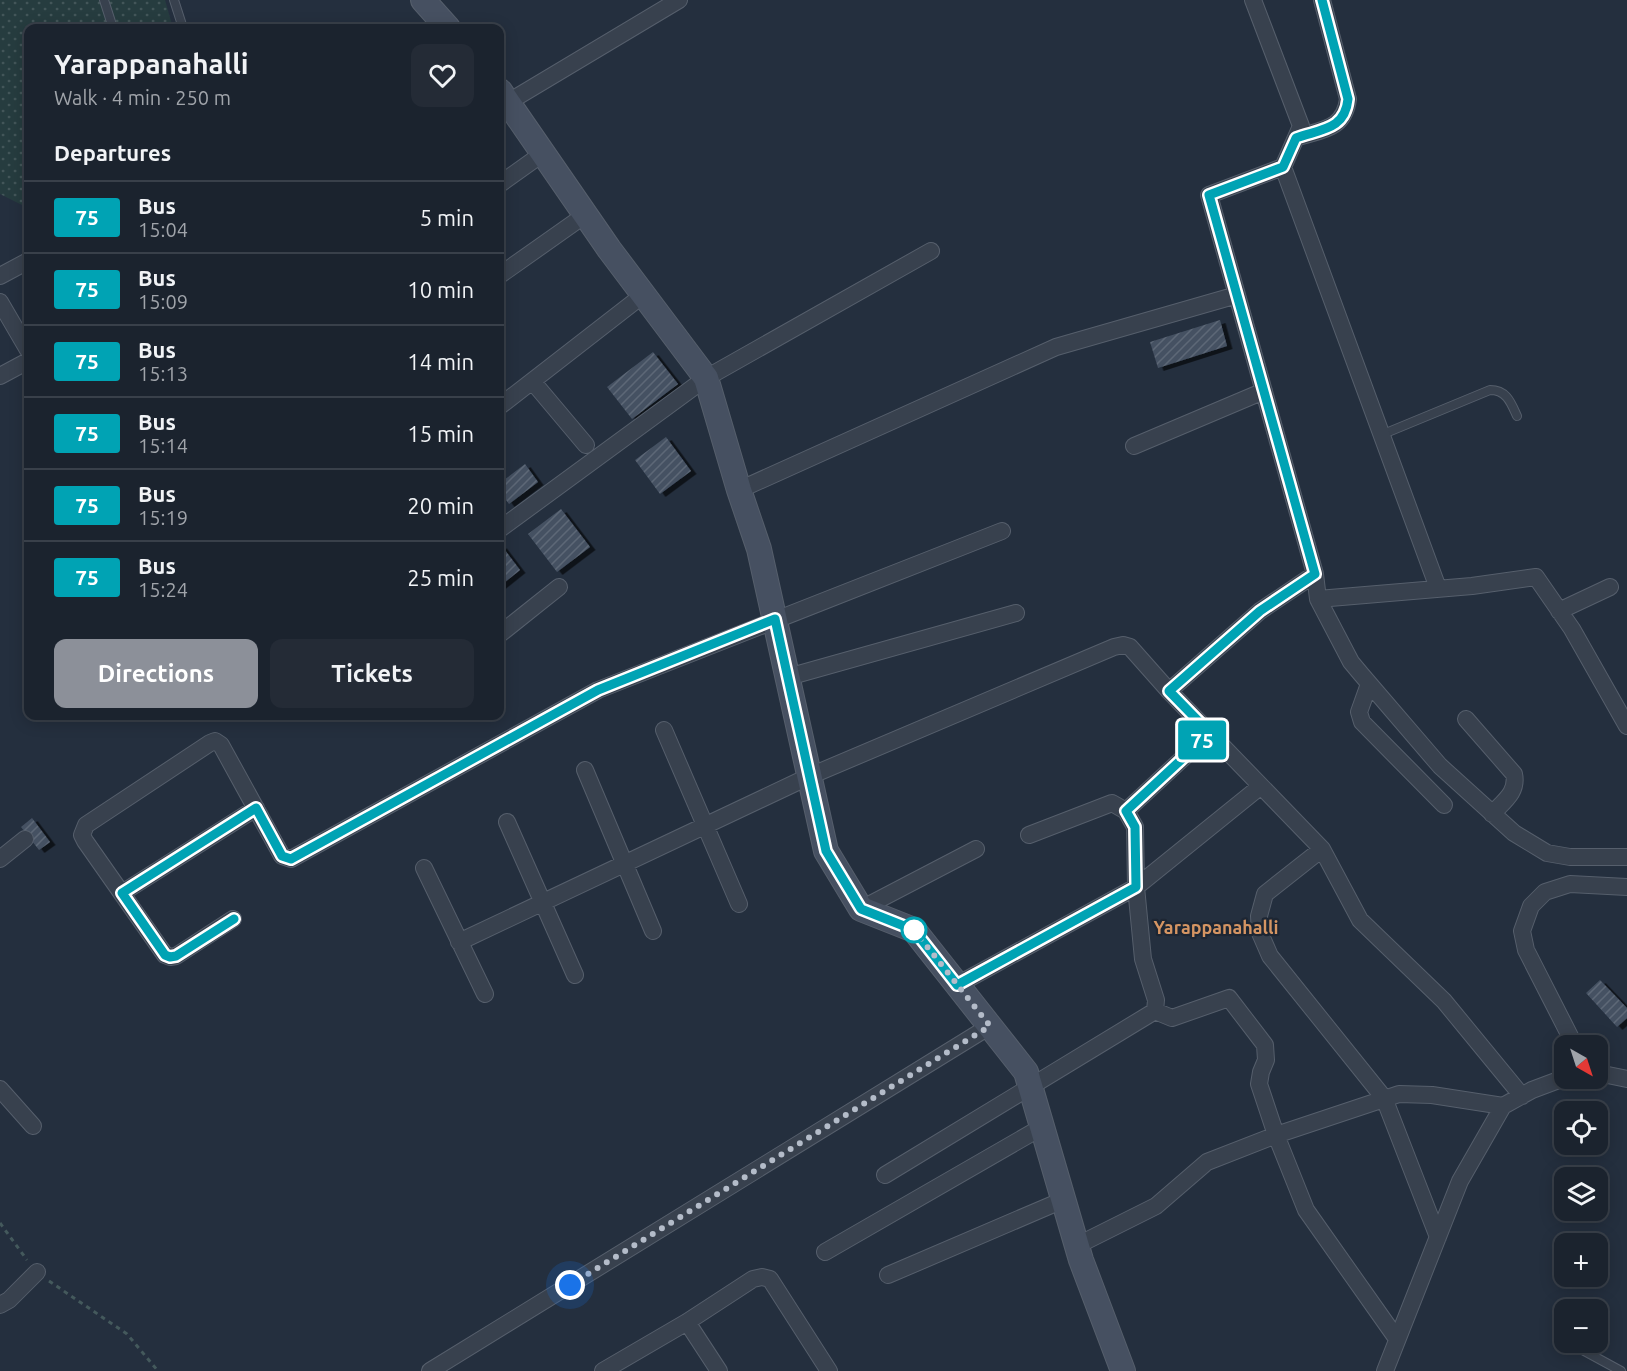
<!DOCTYPE html>
<html lang="en">
<head>
<meta charset="utf-8">
<style>
	body { margin:0; font-family:Ubuntu,sans-serif; background:#242b36; color:#f1f3f6; height:100vh; display:flex; flex-direction:column; font-size:22px; white-space:nowrap }
	* { box-sizing:border-box; margin:0 }
	p { font-size:20px; color:#a0a4aa }
	.icon { flex:none; width:33px; height:33px; fill:none; stroke:currentColor; stroke-width:2; stroke-linecap:round; stroke-linejoin:round }
	.map { position:relative; flex:1; overflow:hidden }
	.sheet { position:absolute; left:24px; top:24px; width:480px; height:696px; display:flex; flex-direction:column; background:#1b232e; border-radius:12px; box-shadow:0 3px 15px #0003,0 0 0 2px #39404a }
	.sheet>* { flex:none }
	.badge { padding:0 12px; border-radius:4px; font-size:21px; line-height:39px }
	.needle { width:39px; rotate:141deg }
	.controls { position:absolute; left:1554px; top:1035px; display:grid; gap:12px }
	.controls a { display:grid; place-items:center; width:54px; height:54px; border-radius:12px; background:#1b232e; box-shadow:0 3px 15px #0003,0 0 0 2px #39404a; font-size:30px }
	.you { position:absolute; width:30px; height:30px; margin:-15px; border:4px solid #fff; border-radius:50%; background:#1a73e8; box-shadow:0 0 0 9px #1a73e833 }
	.map>.badge { position:absolute; translate:-50% -50%; box-shadow:0 0 0 3px #fff }
	h2 { padding:0 30px; font-size:22px; line-height:54px }
	.round { display:grid; place-items:center; flex:none; width:63px; height:63px; border-radius:12px; background:#242b36 }
	.headline { display:flex; align-items:center; justify-content:space-between; height:102px; padding:0 30px }
	h1 { font-size:28px; font-weight:700; line-height:45px }
	.action { display:flex; gap:12px; margin-top:auto; padding:12px 30px }
	.action a { flex:1; height:69px; border-radius:12px; background:#8c9099; color:#fff; font-size:24px; font-weight:700; line-height:69px; text-align:center }
	.action a+a { background:#242b36; color:#f1f3f6 }
	ul { padding:0; list-style:none }
	li { display:flex; align-items:center; gap:18px; height:72px; padding:0 30px; border-top:2px solid #39404a }
	li div { flex:1 }
	li b { display:block; font-size:22px }
	li em { font-style:normal }
	li .badge { min-width:66px; font-weight:700; text-align:center }
	.map>svg:first-child { display:block }
</style>
</head>
<body>
<div class="map">
<svg width="1627" height="1371" viewBox="0 0 1627 1371">
	<defs>
		<pattern id="grass-dots" width="8" height="8" patternUnits="userSpaceOnUse" patternTransform="scale(1.5)"><rect width="8" height="8" fill="#263c3f"/><path d="M2 2h.1M6 6h.1" fill="none" stroke="#435659" stroke-width="1.8" stroke-linecap="round"/></pattern>
		<pattern id="building-hatch" width="6" height="6" patternUnits="userSpaceOnUse" patternTransform="scale(1.5)"><rect width="6" height="6" fill="#455162"/><path d="M-1 1l2-2M0 6l6-6M5 7l2-2" fill="none" stroke="#5d6877"/></pattern>
		<filter id="shadow"><feDropShadow dx="5.5" dy="3" stdDeviation="0" flood-color="#0009"/></filter>
	</defs>
	<rect width="100%" height="100%" fill="#242f3e"/>
	<path fill="url(#grass-dots)" d="M0,0h165l8,28h-145v180l-28,-14z"/>
	<path fill="url(#building-hatch)" filter="url(#shadow)" d="M1220,320l7,26 -69,22 -8,-26z
		M653,352l25,32 -46,35 -25,-32z
		M666,437l25,34 -31,23 -25,-34z
		M525,464l13,18 -29,22 -9,-12v-9z
		M561,509l29,38 -33,25 -29,-38z
		M501,545l19,25 -20,16v-39z
		M32,818l18,24 -11,8 -18,-23z
		M1600,980l27,28v10l-10,9 -31,-34z"/>
	<g fill="none" stroke-linecap="round" stroke-linejoin="round">
		<g stroke="#565f6c" stroke-width="10">
			<path id="lane" d="M104,0l9,28
				M174,0l9,28
				M1381,435l109,-45c17,0 21,13 27,26
				M1577,1347l44,24"/>
		</g>
		<g stroke="#565f6c" stroke-width="18">
			<path id="street" d="M1253,0l48,126 -18,41 -74,28 106,379 3,25 154,-13 64,-9 36,52 55,97
				M500,107l179,-107
				M1296,138c26,-9 48,-8 52,-39l-26,-99
				M1283,167l155,421
				M500,184l42,-30
				M500,275l85,-60
				M0,276l28,-15
				M0,302l28,48
				M0,376l28,-15
				M533,382l53,63
				M500,406l143,-111
				M1134,446l130,-55
				M739,490l317,-143 181,-52
				M500,529l206,-151 225,-127
				M1318,599l33,63 10,12 79,92 74,67 33,20 23,4h57
				M1559,611l51,-24
				M500,634l59,-47
				M788,677l228,-64
				M1369,684l-10,28 3,10 82,83
				M1169,691l91,-80 55,-37
				M1466,719l48,55c4,18 -10,27 -22,40
				M664,730l75,174
				M585,770l68,161
				M1126,811l84,-78
				M507,822l68,153
				M1322,849l-57,45 -6,22 1,17 10,23 114,142 54,139
				M0,859l25,-20
				M424,868l61,126
				M122,893l134,-85
				M861,909l115,-60
				M233,919l-57,37 -6,1 -5,-2 -80,-114 -3,-6 4,-10 124,-82 5,-2 6,4 61,111 9,3 307,-169 404,-159
				M459,942l351,-166 304,-129 9,-2 7,2 39,44 153,158 38,71 84,81 78,95
				M957,985l179,-98 125,-101
				M1575,1046l-49,-96 -4,-19 9,-25 14,-14 25,-8 57,3
				M1598,1073l29,6
				M0,1089l33,37
				M885,1175l270,-164 1,-11 -13,-41 -7,-72 -1,-60 -9,-16 -14,-8 -83,32
				M1076,1246l80,-40 51,-44 69,-27 -17,-51 2,-12 5,-12 -1,-15 -36,-47 -57,20 -17,-7
				M825,1252l217,-125
				M888,1275l175,-75
				M0,1305l9,-5 28,-28
				M687,1322l32,49
				M1397,1339l-91,-129 -30,-75 123,-41 33,1 71,11
				M430,1371l560,-345
				M603,1371l84,-49 66,-43 9,-2 8,2 59,92
				M1385,1371l75,-190 43,-75 29,-16 32,-12"/>
		</g>
		<g stroke="#565f6c" stroke-width="26">
			<path id="secondary" d="M423,0l25,28
				M500,91l109,158 97,129 33,112 20,59 67,302 35,58 53,21 112,142 55,188 42,111"/>
		</g>
		<path stroke="#44595c" stroke-width="3" stroke-dasharray="4.5 4.5" stroke-linecap="butt" d="M0,1223l27,37
			M49,1281l78,53 31,37"/>
		<use href="#lane" stroke="#38414e" stroke-width="8"/>
		<use href="#street" stroke="#38414e" stroke-width="16"/>
		<use href="#secondary" stroke="#465061" stroke-width="24"/>
	</g>
	<g fill="none" stroke-linecap="round" stroke-linejoin="round">
		<g stroke="#fff" stroke-width="14">
			<path id="line" d="M234,919l-58,37 -6,1 -5,-2 -43,-62 134,-85 26,48 9,3 307,-169 177,-71 51,232 35,58 53,21 43,55 179,-98 -1,-60 -9,-16 84,-78 -41,-42 91,-80 55,-37 -106,-379 74,-28 13,-29c25,-9 49,-8 52,-39l-26,-99"/>
		</g>
		<use href="#line" stroke="#00a3b4" stroke-width="9"/>
		<path stroke="#b4bcc9" stroke-width="6" stroke-dasharray="0 10.8" d="M570,1285l420,-259 -76,-96"/>
	</g>
	<circle fill="#fff" stroke="#00a3b4" stroke-width="3" cx="914" cy="930" r="12"/>
	<g text-anchor="middle" dominant-baseline="central" stroke-width="4.5" stroke-linejoin="round" paint-order="stroke">
		<g font-size="18" font-weight="bold" fill="#d59563" stroke="#1d2633">
			<text x="1216" y="927">Yarappanahalli</text>
		</g>
	</g>
</svg>
<div class="controls">
<a><svg class="needle" viewBox="-14 -14 28 28"><path d="M0-13l5 13h-10z" fill="#e53935"/><path d="M0 13l5-13h-10z" fill="#a0a4aa"/></svg></a>
<a><svg class="icon" aria-label="locate" viewBox="0 0 24 24"><circle cx="12" cy="12" r="6"/><path d="M12 2v4M12 18v4M2 12h4M18 12h4"/></svg></a>
<a><svg class="icon" aria-label="layers" viewBox="0 0 24 24"><path d="M12 4l9 5-9 5-9-5zM3 14l9 5 9-5"/></svg></a>
<a>+</a>
<a>−</a>
</div>
<div class="you" style="left:570px;top:1285px"></div>
<b class="badge" style="left:1202px;top:740px;background:#00a3b4;color:#fff">75</b>
<section class="sheet">
<div class="headline"><div><h1>Yarappanahalli</h1><p>Walk · 4 min · 250 m</p></div><a class="round"><svg class="icon" aria-label="heart" viewBox="0 0 24 24"><path d="M12 20l-8-8c-3-5 5-10 8-4 3-6 11-1 8 4z"/></svg></a></div>
<h2>Departures</h2>
<ul>
<li><span class="badge" style="background:#00a3b4;color:#fff">75</span><div><b>Bus</b><p>15:04</p></div><em>5 min</em></li>
<li><span class="badge" style="background:#00a3b4;color:#fff">75</span><div><b>Bus</b><p>15:09</p></div><em>10 min</em></li>
<li><span class="badge" style="background:#00a3b4;color:#fff">75</span><div><b>Bus</b><p>15:13</p></div><em>14 min</em></li>
<li><span class="badge" style="background:#00a3b4;color:#fff">75</span><div><b>Bus</b><p>15:14</p></div><em>15 min</em></li>
<li><span class="badge" style="background:#00a3b4;color:#fff">75</span><div><b>Bus</b><p>15:19</p></div><em>20 min</em></li>
<li><span class="badge" style="background:#00a3b4;color:#fff">75</span><div><b>Bus</b><p>15:24</p></div><em>25 min</em></li>
</ul>
<div class="action"><a>Directions</a><a>Tickets</a></div>
</section>
</div>
</body>
</html>
